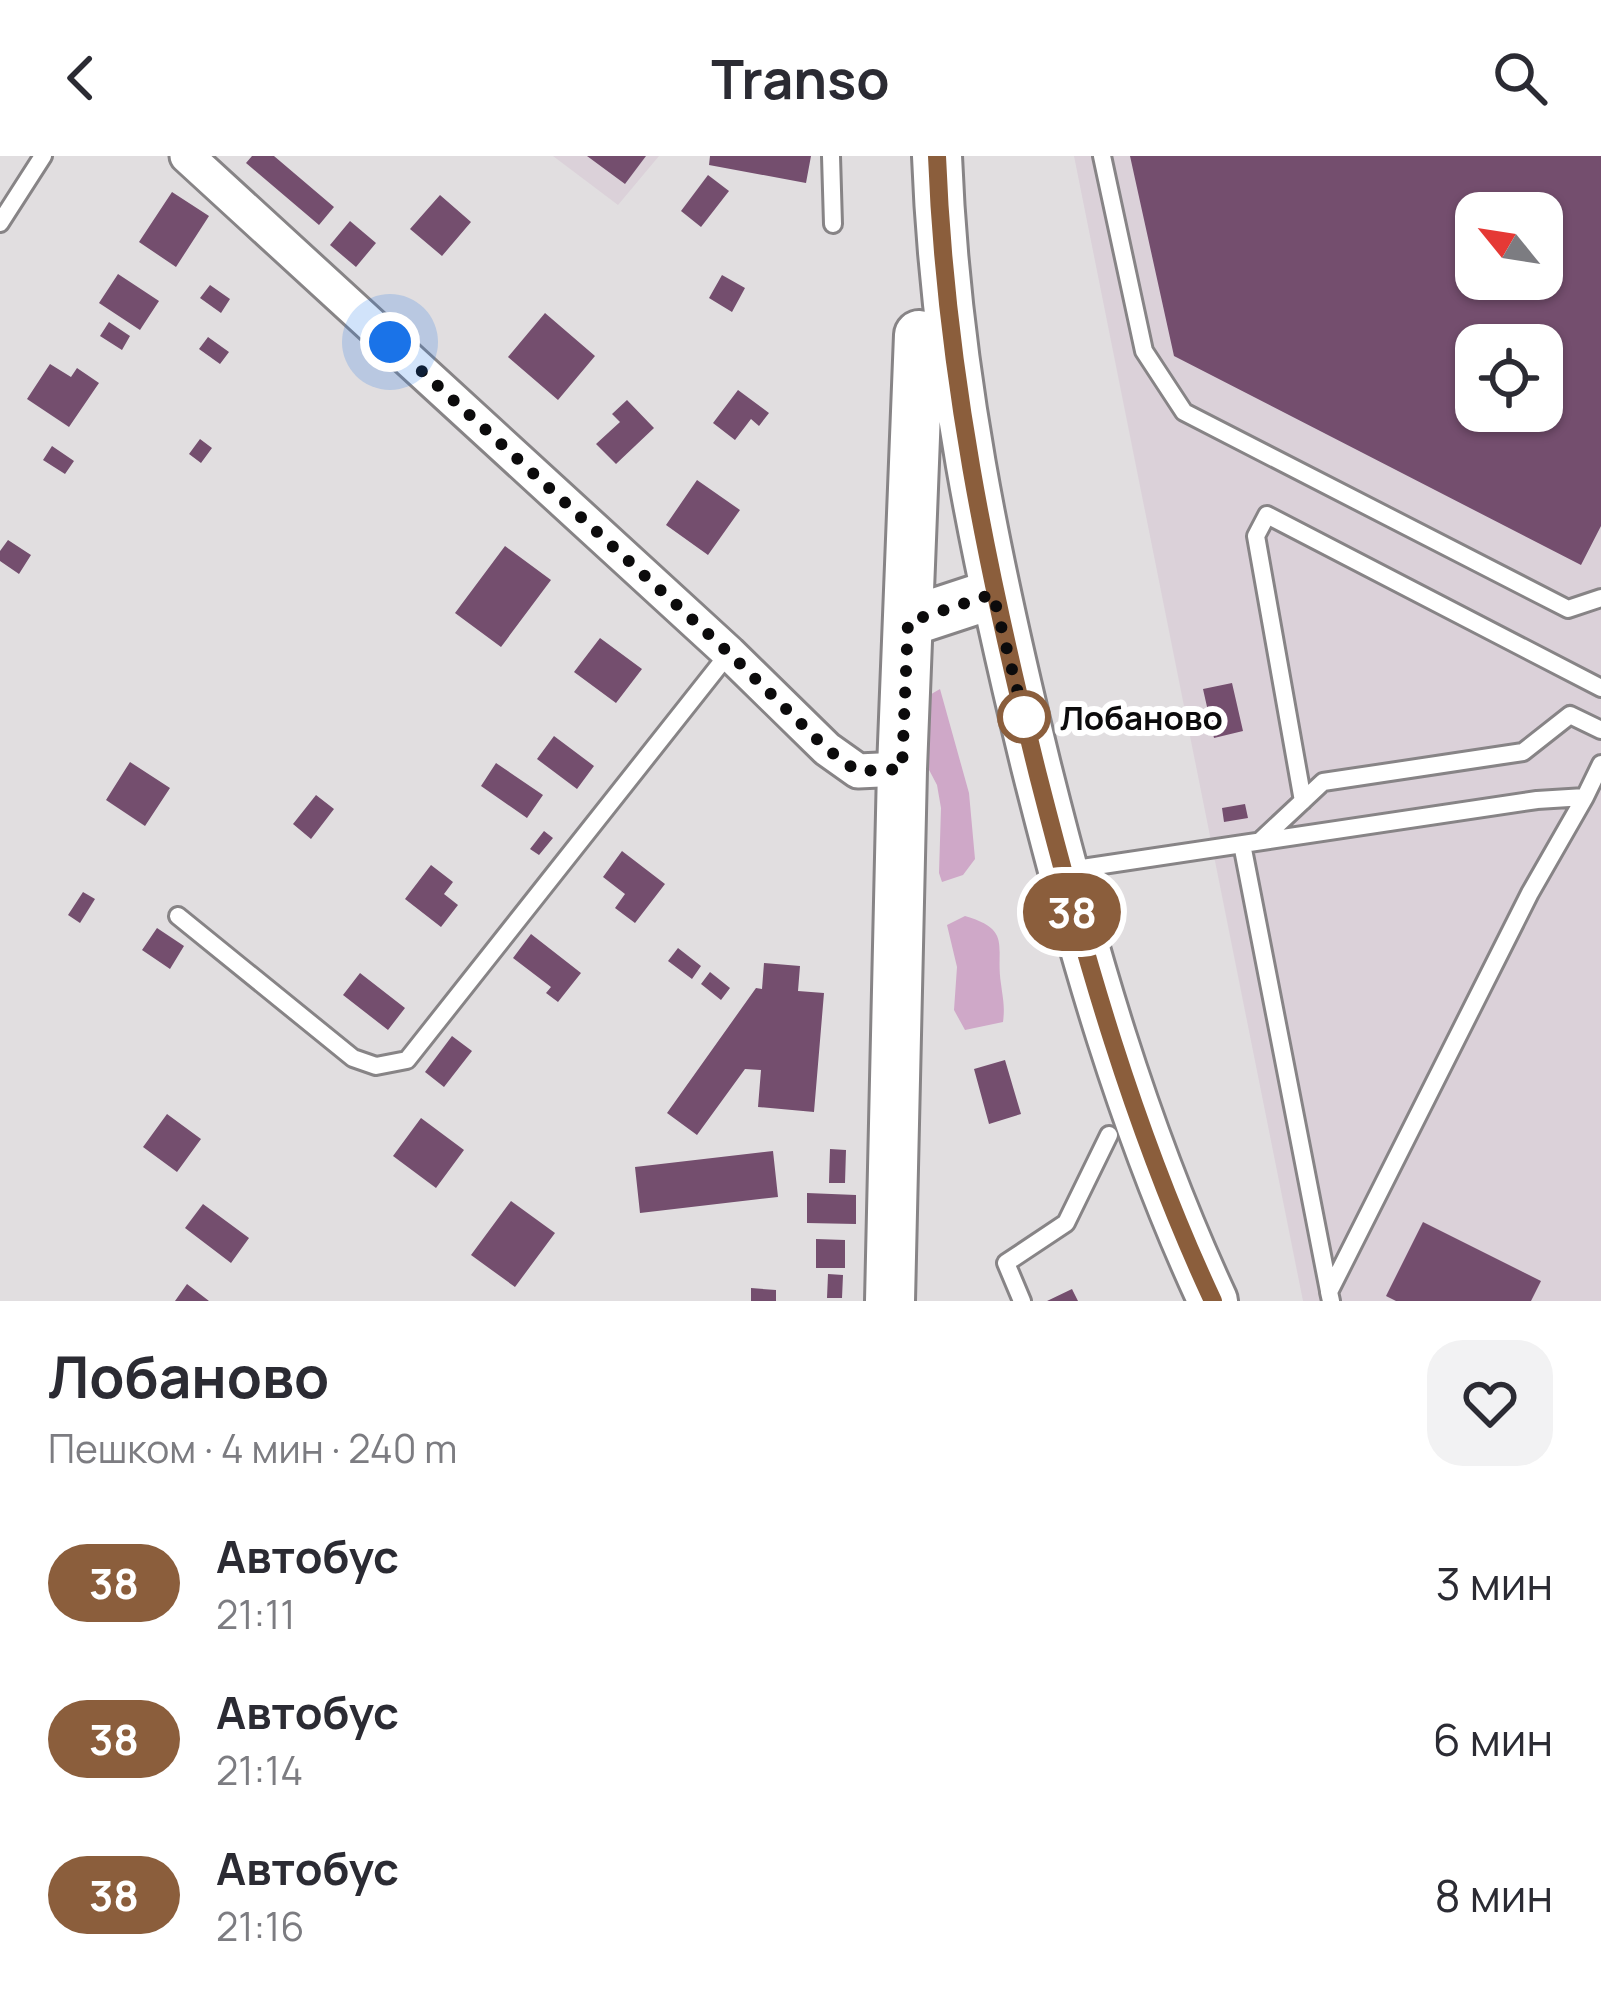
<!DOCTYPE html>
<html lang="ru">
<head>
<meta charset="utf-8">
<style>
	body { margin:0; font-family:Manrope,sans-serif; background:#f2f2f3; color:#2b2b33; height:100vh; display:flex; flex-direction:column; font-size:45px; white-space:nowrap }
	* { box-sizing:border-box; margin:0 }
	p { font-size:39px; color:#7c7c81 }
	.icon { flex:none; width:66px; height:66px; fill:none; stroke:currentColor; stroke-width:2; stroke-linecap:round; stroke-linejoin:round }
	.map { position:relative; height:1145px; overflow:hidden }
	.details { display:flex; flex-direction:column; background:#fff; flex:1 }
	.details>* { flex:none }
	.badge { padding:0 24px; border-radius:39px; font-size:42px; line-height:78px }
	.needle { width:78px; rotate:300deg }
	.buttons { position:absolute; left:1455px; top:36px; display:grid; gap:24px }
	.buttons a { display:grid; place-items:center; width:108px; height:108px; border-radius:24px; background:#fff; box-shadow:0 3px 9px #0004; font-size:60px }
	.you { position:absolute; width:60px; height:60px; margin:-30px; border:9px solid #fff; border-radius:50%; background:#1a73e8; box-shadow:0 0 0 18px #1a73e833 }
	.map>.badge { position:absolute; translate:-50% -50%; box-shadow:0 0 0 6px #fff }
	.round { display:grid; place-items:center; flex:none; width:126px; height:126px; border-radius:36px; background:#f2f2f3 }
	.head { display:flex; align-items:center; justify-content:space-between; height:204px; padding:0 48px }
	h1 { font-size:57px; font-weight:700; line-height:90px }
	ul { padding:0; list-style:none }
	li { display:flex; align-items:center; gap:36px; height:156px; padding:0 48px }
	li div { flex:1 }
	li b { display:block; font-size:45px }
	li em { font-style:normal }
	li .badge { min-width:132px; font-weight:700; text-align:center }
	header { display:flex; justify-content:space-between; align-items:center; height:156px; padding:0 48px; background:#fff; font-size:54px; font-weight:700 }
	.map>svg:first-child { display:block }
</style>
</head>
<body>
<header><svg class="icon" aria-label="back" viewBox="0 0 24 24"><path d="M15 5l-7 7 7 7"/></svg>Transo<svg class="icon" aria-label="search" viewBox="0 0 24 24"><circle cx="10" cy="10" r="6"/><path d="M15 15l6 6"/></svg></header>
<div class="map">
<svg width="1601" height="1145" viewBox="0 0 1601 1145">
	<rect width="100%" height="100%" fill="#e1dee0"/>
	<path fill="#dbd1d9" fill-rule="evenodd" d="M553,0h106l-41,49z
		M1074,0h527v1145h-298zM1476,57h66v66h-66zM1476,189h66v66h-66z"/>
	<path fill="#cfa8c8" d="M940,533l29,104 6,66 -12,16 -21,7 -3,-9 2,-65 -4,-23 -10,-19 -6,-66z
		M965,760c48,14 30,30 36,68 2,15 4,23 2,38l-38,8 -11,-20 3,-43 -10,-42z"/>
	<path fill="#744e6e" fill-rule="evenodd" d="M252,0h22l60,51 -15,18 -73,-62z
		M587,0h59l-21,28z
		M710,0h101l-5,27 -97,-18z
		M1130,0h471v370l-20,39 -407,-209zM1476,57h66v66h-66zM1476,189h66v66h-66z
		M708,19l21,16 -28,36 -20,-16z
		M172,36l37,24 -33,51 -37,-25z
		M440,39l31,27 -29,34 -32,-27z
		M350,65l26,22 -20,24 -26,-22z
		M118,118l41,27 -19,29 -41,-27z
		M722,119l23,13 -13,24 -23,-14z
		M210,129l20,14 -9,14 -21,-15z
		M545,157l50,43 -37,44 -50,-43z
		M109,166l21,14 -8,14 -22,-14z
		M208,181l21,15 -9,12 -21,-15z
		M50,208l21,13 6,-9 22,15 -30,44 -42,-28z
		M738,234l31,23 -10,13 -8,-7 -16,21 -22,-17z
		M627,244l27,28 -38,36 -20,-20 24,-22 -8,-8z
		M200,283l12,9 -11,15 -12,-9z
		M52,290l22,15 -9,13 -22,-14z
		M697,324l43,30 -32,45 -42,-30z
		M8,384l23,15 -12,19 -19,-13v-10z
		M505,390l46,34 -50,67 -46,-34z
		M600,482l42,31 -26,34 -42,-31z
		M1232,527l11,48 -29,7 -11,-49z
		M554,580l40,30 -17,23 -40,-30z
		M130,606l40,26 -25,38 -39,-26z
		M496,607l47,32 -16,23 -46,-32z
		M316,639l18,14 -23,30 -18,-15z
		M1245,648l3,14 -24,4 -2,-14z
		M544,675l9,7 -14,17 -9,-6z
		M622,695l43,33 -30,39 -20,-15 10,-14 -22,-17z
		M431,709l22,17 -9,12 14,11 -17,22 -36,-28z
		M83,736l12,7 -15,24 -12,-8z
		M157,772l27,18 -14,23 -28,-19z
		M531,778l50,39 -23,29 -12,-9 5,-6 -38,-29z
		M678,792l23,18 -9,13 -24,-18z
		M764,807l36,3 -2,25 26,2 -10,119 -56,-5 3,-37 -16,-1 -48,66 -30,-22 89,-125 6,1z
		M710,816l20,16 -9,12 -20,-16z
		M360,817l45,35 -17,22 -45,-35z
		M452,880l20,15 -28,36 -19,-15z
		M1005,904l16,54 -32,10 -15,-55z
		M167,958l34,25 -24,33 -34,-25z
		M421,962l43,32 -28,38 -43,-32z
		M830,993l16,1 -1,33h-16z
		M773,995l5,46 -138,16 -5,-46z
		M807,1037l49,2v29l-49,-1z
		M511,1045l44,32 -40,54 -44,-32z
		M203,1048l46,34 -18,25 -46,-35z
		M1423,1066l118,59 -10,20h-135l-10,-5z
		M816,1083l29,1v28h-29z
		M828,1118l15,1 -1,23h-15z
		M187,1128l22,17h-34z
		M751,1132l25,2v11h-25z
		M1072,1133l6,12h-31z"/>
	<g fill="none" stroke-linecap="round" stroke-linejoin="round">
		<g stroke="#878486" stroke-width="22">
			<path id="lane" d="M831,0l2,68
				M1102,0l42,195 40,61 384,197 33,-11
				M0,67l43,-67
				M1303,645l-47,-265 11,-21 334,173
				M1260,685l63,-59 200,-30 47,-37 31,15
				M1242,688l87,447
				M1069,714l468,-70 48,-3 16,-33
				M178,760l175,142 23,8 31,-6 322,-407
				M1022,1145l-16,-38 60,-40 43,-88
				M1331,1145l-2,-9 201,-399 55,-96"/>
		</g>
		<g stroke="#878486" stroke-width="39">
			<path id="street" d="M187,0l542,497 98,96 31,22 44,-2"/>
		</g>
		<g stroke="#878486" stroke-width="54">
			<path id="secondary" d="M937,0c8,211 49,406 99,610 46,183 97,363 177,535
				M908,466l85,-28
				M890,1145l12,-532 17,-434"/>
		</g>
		<use href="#lane" stroke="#fff" stroke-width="16"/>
		<use href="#street" stroke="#fff" stroke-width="33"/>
		<use href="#secondary" stroke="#fff" stroke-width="48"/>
	</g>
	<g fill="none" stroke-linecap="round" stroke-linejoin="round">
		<g stroke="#fff" stroke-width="27">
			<path id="line" d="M937,0c8,211 50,415 101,619 46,180 96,357 175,526"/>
		</g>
		<use href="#line" stroke="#8b5e3c" stroke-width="18"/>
		<path stroke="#0c0b0c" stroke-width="12" stroke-dasharray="0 21.6" d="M390,186l339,311 98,96 30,22 45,-2 6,-147 85,-28 31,123"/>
	</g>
	<circle fill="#fff" stroke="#8b5e3c" stroke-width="6" cx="1024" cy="561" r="24"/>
	<g text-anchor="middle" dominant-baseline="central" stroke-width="12" stroke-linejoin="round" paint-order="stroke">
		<g font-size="33" font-weight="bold" fill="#0c0b0c" stroke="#fff" text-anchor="start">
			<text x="1060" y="561">Лобаново</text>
		</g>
	</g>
</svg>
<div class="buttons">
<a><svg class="needle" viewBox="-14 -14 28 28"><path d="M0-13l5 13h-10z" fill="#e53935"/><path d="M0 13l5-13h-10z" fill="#7c7c81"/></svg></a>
<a><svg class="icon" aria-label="locate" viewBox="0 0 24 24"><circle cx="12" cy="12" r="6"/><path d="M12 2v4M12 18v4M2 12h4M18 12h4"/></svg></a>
</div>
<div class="you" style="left:390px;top:186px"></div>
<b class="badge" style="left:1072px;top:756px;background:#8b5e3c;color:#fff">38</b>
</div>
<section class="details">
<div class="head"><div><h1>Лобаново</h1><p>Пешком · 4 мин · 240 m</p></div><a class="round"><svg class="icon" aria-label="heart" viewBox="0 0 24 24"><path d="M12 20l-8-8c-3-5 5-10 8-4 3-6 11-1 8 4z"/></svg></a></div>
<ul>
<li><span class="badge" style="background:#8b5e3c;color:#fff">38</span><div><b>Автобус</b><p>21:11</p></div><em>3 мин</em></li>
<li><span class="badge" style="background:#8b5e3c;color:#fff">38</span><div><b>Автобус</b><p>21:14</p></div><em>6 мин</em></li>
<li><span class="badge" style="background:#8b5e3c;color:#fff">38</span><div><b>Автобус</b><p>21:16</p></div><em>8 мин</em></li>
</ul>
</section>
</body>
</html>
